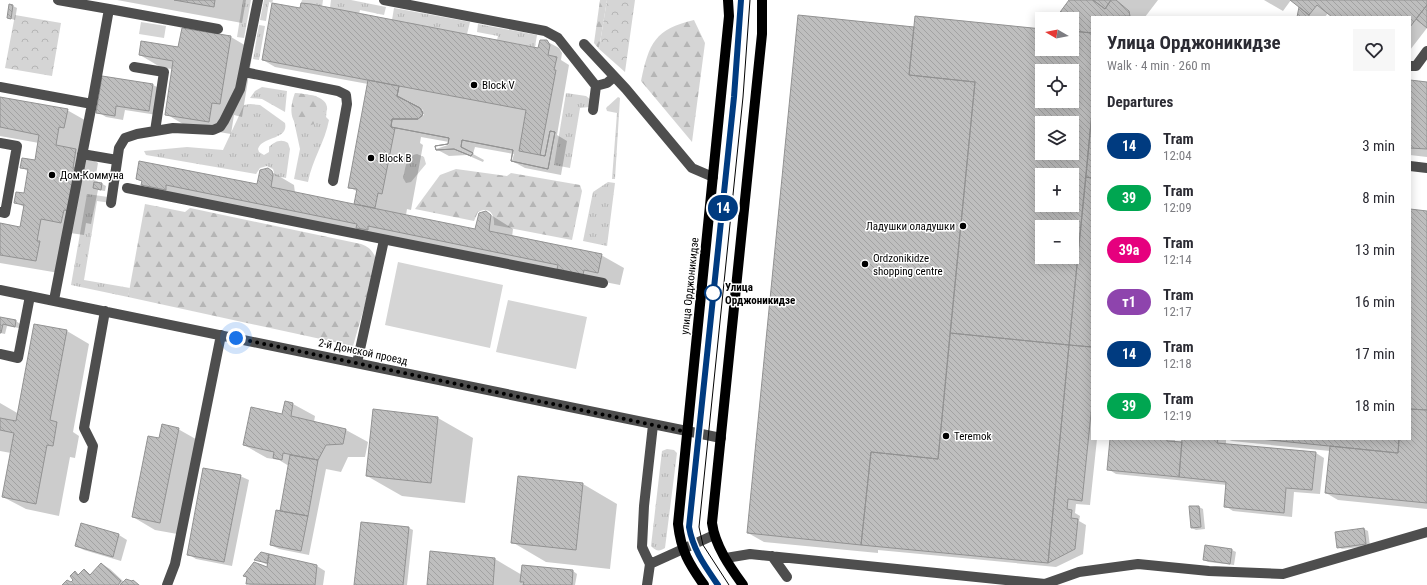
<!DOCTYPE html>
<html lang="en">
<head>
<meta charset="utf-8">
<style>
	body { margin:0; font-family:"Roboto Condensed",sans-serif; background:#f7f7f7; color:#2b2b33; height:100vh; display:flex; flex-direction:column; font-size:15px; white-space:nowrap }
	* { box-sizing:border-box; margin:0 }
	p { font-size:13px; color:#7c7c81 }
	.icon { flex:none; width:22px; height:22px; fill:none; stroke:currentColor; stroke-width:2; stroke-linecap:round; stroke-linejoin:round }
	.map { position:relative; flex:1; overflow:hidden }
	.sheet { position:absolute; left:1091px; top:16px; width:320px; height:424px; display:flex; flex-direction:column; background:#fff; border-radius:0px; box-shadow:0 2px 10px #0003 }
	.sheet>* { flex:none }
	.badge { padding:0 8px; border-radius:13px; font-size:14px; line-height:26px }
	.needle { width:26px; rotate:279deg }
	.tools { position:absolute; left:1035px; top:12px; display:grid; gap:8px }
	.tools a { display:grid; place-items:center; width:44px; height:44px; border-radius:0px; background:#fff; box-shadow:0 2px 10px #0003; font-size:20px }
	.you { position:absolute; width:20px; height:20px; margin:-10px; border:3px solid #fff; border-radius:50%; background:#1a73e8; box-shadow:0 0 0 6px #1a73e833 }
	.map>.badge { position:absolute; translate:-50% -50%; box-shadow:0 0 0 2px #fff }
	h2 { padding:0 16px; font-size:15px; line-height:36px }
	.round { display:grid; place-items:center; flex:none; width:42px; height:42px; border-radius:0px; background:#f7f7f7 }
	.overview { display:flex; align-items:center; justify-content:space-between; height:68px; padding:0 16px }
	h1 { font-size:19px; font-weight:700; line-height:30px }
	ul { padding:0; list-style:none }
	li { display:flex; align-items:center; gap:12px; height:52px; padding:0 16px }
	li div { flex:1 }
	li b { display:block; font-size:15px }
	li em { font-style:normal }
	li .badge { min-width:44px; font-weight:700; text-align:center }
	.map>svg:first-child { display:block }
</style>
</head>
<body>
<div class="map">
<svg width="1427" height="585" viewBox="0 0 1427 585">
	<defs>
		<pattern id="grass-tufts" width="24" height="20" patternUnits="userSpaceOnUse"><rect width="24" height="20" fill="#d5d5d5"/><path d="M3 7l-1-3M5 7V3M7 7l1-3M15 17l-1-3M17 17v-4M19 17l1-3" fill="none" stroke="#b5b5b5"/></pattern>
		<pattern id="forest-firs" width="22" height="20" patternUnits="userSpaceOnUse"><rect width="22" height="20" fill="#d5d5d5"/><path d="M5 1l3.5 6h-7zM16 11l3.5 6h-7z" fill="#b5b5b5"/></pattern>
		<pattern id="park-crowns" width="20" height="18" patternUnits="userSpaceOnUse"><rect width="20" height="18" fill="#d5d5d5"/><path d="M2 6a3 3 0 1 1 6 0M12 15a3 3 0 1 1 6 0" fill="none" stroke="#b5b5b5"/></pattern>
		<pattern id="building-back-hatch" width="6" height="6" patternUnits="userSpaceOnUse"><rect width="6" height="6" fill="#bebebe"/><path d="M-1 5l2 2M0 0l6 6M5-1l2 2" fill="none" stroke="#a2a2a2"/></pattern>
	</defs>
	<rect width="100%" height="100%" fill="#fff"/>
	<path fill="url(#grass-tufts)" d="M243,0h8l-7,38 -7,-1z
		M264,0h9l-1,3 -3,-1 -3,19 -6,-1z
		M302,0h21l-1,7 -21,-4z
		M331,0h20l35,7 -2,8 -24,-5 -1,4 -29,-6z
		M394,8l76,14 -3,12 -75,-14z
		M478,24l59,11 -2,12 -38,-7 1,-4 -21,-4z
		M259,25l6,1 -6,34 -6,-1z
		M262,87l25,4 -2,21 -23,-13 -12,-1 5,-7z
		M295,93l21,3 11,11 -1,10 3,3c-4,22 -17,40 -21,62l-14,-3 6,-30 -8,-37z
		M566,93l20,3 5,4 -2,7 -9,1 -10,60 -16,-3z
		M618,97l2,1 -5,81h-3l5,-66 -10,-2 -1,-3z
		M250,104l10,1 25,18c4,17 -23,13 -27,26l1,3 5,3 5,-3v-5c5,-5 12,-9 19,-4l2,6 -4,29 -11,-2 -2,-7 -6,-3 -7,2 -4,6 -110,-19 -2,-4 43,-4 36,3 21,-45z
		M417,154l7,3 2,7 -15,18 -5,1 -3,-5c3,-10 2,-22 14,-24z
		M608,182l7,1 -8,63 -24,-5 10,-49z
		M87,194l21,3 3,6 -14,-2 -13,79 46,8 -2,9 -57,-12z
		M667,449l7,1 3,3 -12,95c-6,4 -9,3 -14,-2l11,-95z"/>
	<path fill="url(#forest-firs)" d="M600,0h7l-8,49 -5,-6z
		M694,20l11,23 -13,99 -51,-61c8,-38 14,-52 53,-61z
		M295,93c9,1 34,2 32,17l-12,6 -1,8 -6,2 -7,-2 -2,2c-11,-7 -8,-23 -4,-33z
		M456,169l51,7 4,-3 69,12 2,6 -10,49 -78,-15c1,-11 -5,-19 -16,-13l-4,9 -59,-12 25,-34z
		M145,204l40,8 5,-4 171,36c9,3 14,9 16,19l-24,83 -225,-49z"/>
	<path fill="url(#park-crowns)" d="M607,0h28l-10,72 -26,-23z
		M15,15l46,8 -9,53 -47,-8z"/>
	<path fill="#d5d5d5" d="M141,22l25,4 -2,12 -25,-4z
		M398,262l105,23 -13,63 -105,-23z
		M508,300l79,17 -11,52 -80,-17z"/>
	<path fill="#0003" fill-rule="evenodd" d="M117,0h129l-4,23z
		M1071,0h87l-13,17h-53v422h5l-7,66 -14,-1 -1,9 5,3 -1,5 7,4 -3,29 -27,13 -178,-17v3l-114,-11 -16,-9 166,-505 128,1v20h30v-30h-16zM1042,71h30v30h-30zM1042,123h30v30h-30zM1042,175h30v30h-30zM1042,227h30v30h-30z
		M1264,0h27l-8,11z
		M1291,0h136v28l-17,22v-33h-76l-6,-4 -3,4h-27l2,-11z
		M13,6l4,2 -2,12 -7,-2z
		M231,37l22,13 -11,67 -8,-2 -3,19 -43,-7 -22,-13 7,-45 -11,-1 -22,-13 39,-6z
		M546,41l13,7 3,5 -1,7 8,5 -12,70 10,6 -6,34 -36,-7 -13,-7 2,-7 -39,-7 -2,7 11,6 -1,2 -16,-7 -18,1 -13,-7 12,-4 1,-3 -28,-5 -1,6 3,2 -12,65 -4,-1 -1,6 70,15 10,-18 27,17 -1,8 89,18 23,13 -4,17 -455,-88 -23,-13 1,-2 -6,-3 120,7 10,-17 27,16 1,8 64,13 -4,-2 3,-12 -9,-5 19,-103 -93,-17 -12,-7 276,-11zM419,108l4,2 1,6z
		M103,77l50,8 8,4 -4,26 -32,-5 -2,10 -17,-3 -8,-5z
		M1410,81l17,2v74l-17,-2z
		M0,98l67,12 23,13 -11,29 19,11 -3,17 11,6 -1,5 -7,-1 -7,34 -5,-1 -2,12 -21,-3 -4,41 -59,-10v-39l20,4 4,-21 -9,-5 10,-8 4,-22 -8,-5 14,-6 4,-18 -39,-7z
		M1410,210l17,2v297l-89,-9 -12,-7 4,-42 -98,-10 -5,-2h183z
		M0,318l16,3 4,3 -1,4 -12,-2 -2,8 -5,-1z
		M35,325l32,6 22,13 -16,88 6,4 -4,22 -5,-1 -11,59 -33,-7 -23,-12 8,-44 -11,-2v-48l19,11z
		M285,402l8,2 22,12 -1,6 32,8 22,12 -3,15h-17l-7,15 -15,-3 -17,86 -30,-6 -8,-4 9,-33 9,-46 -10,-6 -12,-2 -23,-13 39,-30z
		M374,410l64,8 35,20 -8,65 -63,-7 -35,-20z
		M178,429l23,13 -18,93 -28,-5 -22,-13 27,-78z
		M1111,439h64v4h8v-4h43v5l90,9 8,5 -4,36 -26,-2 -2,25 -59,-6 -8,-5 2,-21 -111,-11 -8,-5z
		M240,476l9,4 -17,86 -36,-7 -8,-5z
		M583,484l34,20 -7,65 -64,-7 -34,-20z
		M1190,507h9l4,2 2,20 -9,1 -4,-2z
		M82,524l37,11 8,5 -6,21 -37,-11 -8,-4z
		M409,528l4,2 -6,55h-52z
		M1364,529l4,2 2,15 -28,3 -4,-2 -2,-14z
		M1206,546l26,4 4,2 -2,13 -26,-3 -4,-2z
		M431,552l64,7 27,16 51,-4 4,3 -2,11h-147z
		M261,553l56,13 8,5 -2,14h-73l-3,-2 1,-5 -3,-2 22,-8 1,-3 -13,-6z
		M102,564l8,5 14,13 9,-1 7,4h-77l8,-2 4,-3v-8l4,3 5,-5 7,5z"/>
	<path fill="url(#building-back-hatch)" stroke="#929292" fill-rule="evenodd" d="M174,0h41l-1,7z
		M1069,0h24l12,9 6,-9h5l13,11 1,5 -38,1v16l-20,-2v-12h-17z
		M1093,0h18l-6,9z
		M1290,0h137v5l-17,22v-10h-78l-15,-12 -8,10z
		M272,3l28,5 1,-5 10,1 227,44 2,-8h7l3,5 -2,10 9,2 -3,13h2l-16,85 5,1 5,-25 5,1 -7,37 -37,-8 2,-11 -51,-10 -1,7 12,6 -2,3 -17,-7 -18,1 -1,-4 13,-2 1,-6 -58,-11 1,-8h26l5,-5 -3,-6 -23,-12 2,-10 -137,-26z
		M9,4l4,1 -2,14 -4,-1z
		M1427,5v23l-11,-9z
		M1299,7l10,8v2h-12z
		M798,15l116,12 -5,48 66,7 -37,377 -67,-7 -10,93 -114,-12z
		M915,16l127,13v20h30v-18l20,2v79l-23,233 -119,-12 25,-251 -66,-7zM1042,71h30v30h-30zM1042,123h30v30h-30zM1042,175h30v30h-30zM1042,227h30v30h-30z
		M182,28l49,8 -11,68 -8,-1 -3,19 -44,-7 8,-54 -34,-6 2,-14 37,6z
		M102,76l51,8 -4,27 -33,-5 -1,10 -19,-3z
		M368,80l31,6 -2,10 23,12 3,4 -1,4 -4,3h-26l-1,8 4,1 -13,66 -4,-1 -3,15 -21,-4 3,-15 -9,-1z
		M1410,80l17,2v67l-17,-1z
		M399,86l127,24 -7,41 26,5 5,-25 5,1 -7,37 -37,-8 2,-11 -51,-10 -1,7 12,6 -2,3 -17,-7 -18,1 -1,-4 13,-2 1,-6 -58,-11 1,-8h26l5,-5 -3,-6 -23,-12z
		M0,97l68,12 -4,19 -5,-1 -3,18 20,4 -3,19h4l-8,43 -5,-1 -3,13 -20,-4 -4,22h3l-4,20 -36,-6v-32l20,4 4,-22 -10,-2 2,-11 8,1 4,-24 -8,-1 2,-10 13,2 4,-25 -39,-8z
		M1092,112v66l-6,-1z
		M139,161l118,23 3,-14 8,-2 4,3 1,4 -2,12 204,42 4,-16 7,-2 5,4 -2,16 113,23 -4,19 -14,-3 -1,5 -26,-6 1,-4 -190,-39v4l-12,-2 1,-4 -191,-39v5l-25,-5 1,-4 -6,-2z
		M1086,177l6,1v169l-23,-2z
		M94,182l8,1 -1,7 -8,-2z
		M1410,209l17,2v199l-17,-1z
		M0,317l16,3 -1,7 -12,-3 -2,9h-1z
		M34,324l33,6 -17,90 7,2 -4,24 -6,-1 -11,59 -34,-7 12,-64 -14,-3v-12l16,3z
		M950,333l119,12 -21,218 -187,-18 10,-93 67,7z
		M1069,345l23,2v57l-10,97 -14,-2 -1,10 5,1 -1,8 7,1 -3,30 -27,14z
		M285,401l8,2 -2,13 55,13 -3,15 -17,1 -8,15 -35,-7 -1,7 -9,-2 1,-6 -31,-7 8,-38 31,7z
		M373,409l65,8 -7,66 -65,-7z
		M1410,409l17,1v93l-102,-10 5,-47 68,7 1,-14h11z
		M162,424l17,4 -19,95 -28,-6 16,-81 11,2z
		M1110,439h57v2l15,1 -3,35 -72,-7z
		M1182,439h36l-1,4 99,9 -4,38 -26,-2 -2,25 -60,-6 2,-25 -47,-5z
		M1260,439h139l-1,14z
		M290,455l28,5 -10,56 -28,-5z
		M203,468l38,7 -17,87 -37,-7z
		M518,476l65,7 -7,67 -65,-7z
		M1189,506h10l2,21 -10,1z
		M276,510l32,6 -7,35 -31,-6z
		M361,522l48,5 -6,58h-49z
		M81,523l38,11 -6,23 -38,-11z
		M1364,528l2,16 -29,4 -2,-16z
		M1205,545l27,4 -2,15 -27,-4z
		M430,551l65,7 -2,27h-66z
		M261,552l8,2 -2,9 -13,-3z
		M269,554l48,11 -2,20 -69,-1 1,-7 -4,-1 11,-14 13,5z
		M101,563l20,18 -3,4h-56l5,-5 4,2 2,-2 -3,-4 5,-5 3,4 6,-6 6,6z
		M522,565l51,5 -1,15h-49l1,-3h-4z
		M126,579l6,2 1,-1 6,5h-19z"/>
	<g fill="none" stroke-linecap="round" stroke-linejoin="round">
		<path stroke="#4e4e4e" stroke-width="10" d="M58,0l51,9
			M384,0l161,31 13,7 38,48 11,-3 7,-6
			M584,44l42,45 66,79 21,9
			M1410,66h6l11,-15
			M134,67l30,5 -9,59
			M244,72l94,19 8,4 1,9 -14,77
			M0,87l92,17 -38,196
			M92,104l17,-95 109,20
			M593,110l3,-24
			M0,143l17,3 -12,67 -5,-1
			M82,154l35,6
			M1410,166l17,2
			M127,188l476,95
			M111,203l8,-55 6,-10 12,-4 36,-6 40,2 7,-3 4,-6 16,-32 18,-89
			M0,290l721,148
			M0,354l18,4 12,-62
			M357,363l27,-123
			M84,498l9,-52 -9,-18 21,-117
			M772,556l15,21
			M726,558l24,-4 295,30 34,-12 59,-8 71,7 74,3 144,-42
			M650,564l64,-29
			M167,585l8,-21 46,-229
			M647,585l3,-21 -8,-17 2,-41 9,-81"/>
		<path stroke="#000" stroke-width="10" d="M704,585c-15,-21 -23,-34 -26,-61l51,-508 -1,-16
			M743,585c-13,-18 -28,-39 -31,-62l44,-431 6,-58v-34"/>
		<path stroke="#000" stroke-width="1" d="M718,585c-13,-19 -24,-35 -29,-58l45,-430 7,-97
			M729,585l-26,-40 -4,-18 44,-430 7,-97"/>
	</g>
	<g fill="none" stroke-linecap="round" stroke-linejoin="round">
		<g stroke="#fff" stroke-width="9">
			<path id="line" d="M718,585c-13,-19 -25,-35 -29,-58l45,-430 7,-97"/>
		</g>
		<use href="#line" stroke="#003b80" stroke-width="6"/>
		<path stroke="#000" stroke-width="4" stroke-dasharray="0 7.2" d="M236,338l451,94 14,-135 12,-4"/>
	</g>
	<g fill="#000" stroke="#fff" stroke-width="1.5">
		<circle cx="474" cy="85" r="4"/>
		<circle cx="371" cy="158" r="4"/>
		<circle cx="52" cy="175" r="4"/>
		<circle cx="963" cy="226" r="4"/>
		<circle cx="865" cy="264" r="4"/>
		<circle cx="946" cy="436" r="4"/>
	</g>
	<circle fill="#fff" stroke="#003b80" stroke-width="2" cx="713" cy="293" r="8"/>
	<g text-anchor="middle" dominant-baseline="central" stroke-width="3" stroke-linejoin="round" paint-order="stroke">
		<g font-size="11" fill="#000" stroke="#fff" text-anchor="start">
			<text x="482" y="85">Block V</text>
			<text x="379" y="158">Block B</text>
			<text x="60" y="175">Дом-Коммуна</text>
			<text x="955" y="226" text-anchor="end">Ладушки оладушки</text>
			<text x="873" y="258">Ordzonikidze<tspan x="873" dy="13">shopping centre</tspan></text>
			<text x="954" y="436">Teremok</text>
		</g>
		<g font-size="11" fill="#000" stroke="#fff">
			<text transform="translate(690 286) rotate(-84)">улица Орджоникидзе</text>
			<text transform="translate(363 352) rotate(12)">2-й Донской проезд</text>
		</g>
		<g font-size="11" font-weight="bold" fill="#000" stroke="#fff" text-anchor="start">
			<text x="725" y="287">Улица<tspan x="725" dy="13">Орджоникидзе</tspan></text>
		</g>
	</g>
</svg>
<div class="tools">
<a><svg class="needle" viewBox="-14 -14 28 28"><path d="M0-13l5 13h-10z" fill="#e53935"/><path d="M0 13l5-13h-10z" fill="#7c7c81"/></svg></a>
<a><svg class="icon" aria-label="locate" viewBox="0 0 24 24"><circle cx="12" cy="12" r="6"/><path d="M12 2v4M12 18v4M2 12h4M18 12h4"/></svg></a>
<a><svg class="icon" aria-label="layers" viewBox="0 0 24 24"><path d="M12 4l9 5-9 5-9-5zM3 14l9 5 9-5"/></svg></a>
<a>+</a>
<a>−</a>
</div>
<div class="you" style="left:236px;top:338px"></div>
<b class="badge" style="left:723px;top:208px;background:#003b80;color:#fff">14</b>
<section class="sheet">
<div class="overview"><div><h1>Улица Орджоникидзе</h1><p>Walk · 4 min · 260 m</p></div><a class="round"><svg class="icon" aria-label="heart" viewBox="0 0 24 24"><path d="M12 20l-8-8c-3-5 5-10 8-4 3-6 11-1 8 4z"/></svg></a></div>
<h2>Departures</h2>
<ul>
<li><span class="badge" style="background:#003b80;color:#fff">14</span><div><b>Tram</b><p>12:04</p></div><em>3 min</em></li>
<li><span class="badge" style="background:#00a651;color:#fff">39</span><div><b>Tram</b><p>12:09</p></div><em>8 min</em></li>
<li><span class="badge" style="background:#e6007e;color:#fff">39а</span><div><b>Tram</b><p>12:14</p></div><em>13 min</em></li>
<li><span class="badge" style="background:#8e44ad;color:#fff">т1</span><div><b>Tram</b><p>12:17</p></div><em>16 min</em></li>
<li><span class="badge" style="background:#003b80;color:#fff">14</span><div><b>Tram</b><p>12:18</p></div><em>17 min</em></li>
<li><span class="badge" style="background:#00a651;color:#fff">39</span><div><b>Tram</b><p>12:19</p></div><em>18 min</em></li>
</ul>
</section>
</div>
</body>
</html>
